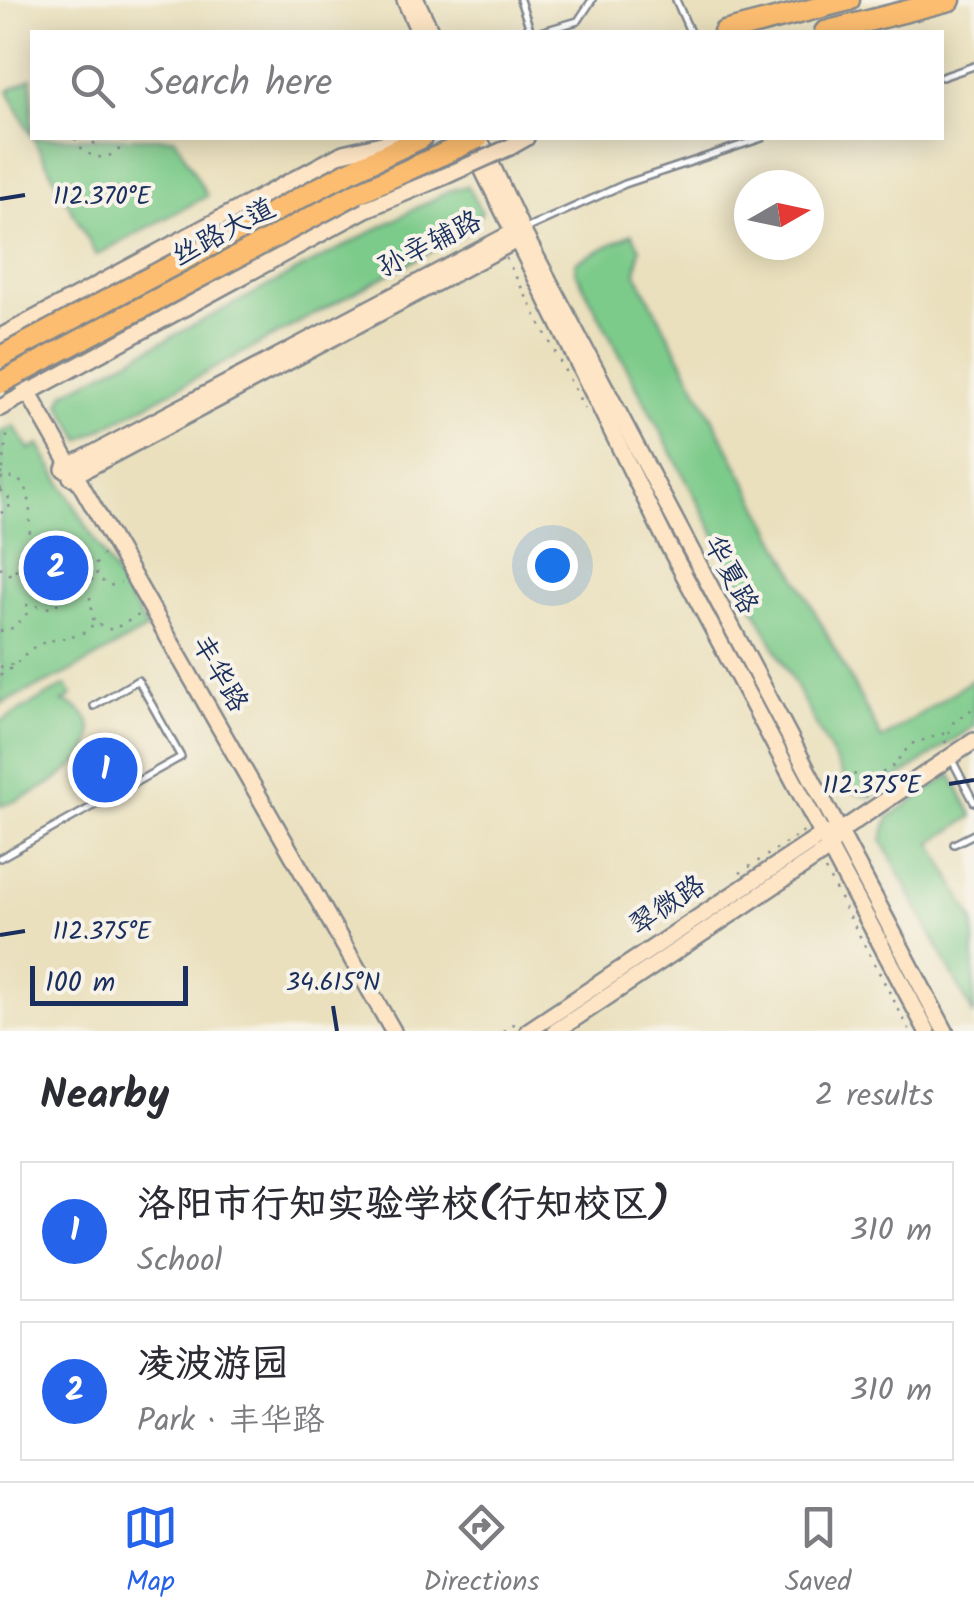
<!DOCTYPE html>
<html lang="en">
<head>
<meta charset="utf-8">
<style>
	:root { --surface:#fff; --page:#f7f7f7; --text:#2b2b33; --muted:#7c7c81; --line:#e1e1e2; --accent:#2563eb }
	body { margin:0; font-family:Kalam,"LXGW WenKai TC",sans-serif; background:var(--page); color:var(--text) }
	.compass { position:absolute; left:734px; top:170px; width:90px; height:90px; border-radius:50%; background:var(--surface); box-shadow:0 5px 25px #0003; rotate:81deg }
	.scale { position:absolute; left:30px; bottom:25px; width:158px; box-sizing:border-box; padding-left:10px; border:5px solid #1b2f5e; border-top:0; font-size:28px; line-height:35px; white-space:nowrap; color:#1b2f5e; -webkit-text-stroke:8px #f7f3e8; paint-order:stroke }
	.you { position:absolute; left:552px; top:565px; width:35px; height:35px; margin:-25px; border:8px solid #fff; border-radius:50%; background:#1a73e8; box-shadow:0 0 0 15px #1a73e833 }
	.badge { display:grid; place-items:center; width:65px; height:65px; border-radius:50%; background:var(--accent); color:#fff; font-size:32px; font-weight:700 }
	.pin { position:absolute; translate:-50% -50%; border:5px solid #fff; box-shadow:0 2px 10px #0006 }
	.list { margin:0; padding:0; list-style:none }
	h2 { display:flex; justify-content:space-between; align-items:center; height:130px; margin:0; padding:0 40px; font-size:42px }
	h2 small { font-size:32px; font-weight:400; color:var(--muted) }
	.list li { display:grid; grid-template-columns:65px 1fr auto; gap:30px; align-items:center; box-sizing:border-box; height:140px; margin:0 20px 20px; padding:0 20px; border:2px solid var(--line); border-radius:0px }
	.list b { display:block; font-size:38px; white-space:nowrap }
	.list p { margin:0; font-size:32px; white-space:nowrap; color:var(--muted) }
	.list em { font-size:32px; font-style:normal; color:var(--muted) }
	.icon { flex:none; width:55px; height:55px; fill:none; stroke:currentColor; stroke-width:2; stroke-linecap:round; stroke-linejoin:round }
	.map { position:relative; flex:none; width:974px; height:1031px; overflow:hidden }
	.search { position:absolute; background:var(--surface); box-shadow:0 5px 25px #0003; left:30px; right:30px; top:30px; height:110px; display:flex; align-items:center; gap:25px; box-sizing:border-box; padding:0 35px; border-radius:0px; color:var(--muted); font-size:38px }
	.sheet { height:450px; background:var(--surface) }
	nav { display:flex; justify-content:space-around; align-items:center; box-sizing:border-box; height:140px; border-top:2px solid var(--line); background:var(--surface); font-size:28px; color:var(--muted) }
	nav a { display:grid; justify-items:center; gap:5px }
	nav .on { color:var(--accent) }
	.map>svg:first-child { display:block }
	.green { fill:#7dcb8a; stroke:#4c7d74; stroke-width:2.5 }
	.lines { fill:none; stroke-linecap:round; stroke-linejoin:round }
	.lane-casing { stroke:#82888e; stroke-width:10 }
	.secondary-casing { stroke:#82888e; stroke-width:20 }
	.highway-casing { stroke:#82888e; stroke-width:25 }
	.path { stroke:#82888e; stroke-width:2.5; stroke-dasharray:2.5 8; stroke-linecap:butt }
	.lane { stroke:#fff; stroke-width:5 }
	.secondary { stroke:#fee5c5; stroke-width:15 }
	.highway { stroke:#fcbd6f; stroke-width:20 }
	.secondary-bridge-casing { stroke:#82888e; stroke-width:20; stroke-linecap:butt }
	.highway-bridge-casing { stroke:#82888e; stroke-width:25; stroke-linecap:butt }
	.secondary-bridge { stroke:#fee5c5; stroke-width:15 }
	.highway-bridge { stroke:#fcbd6f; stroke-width:20 }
	.ticks { fill:none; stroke:#1b2f5e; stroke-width:4 }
	.labels { text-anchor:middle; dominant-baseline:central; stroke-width:8; stroke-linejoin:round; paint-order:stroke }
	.street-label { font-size:28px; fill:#1b2f5e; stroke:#f7f3e8 }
	.ticks-label { font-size:25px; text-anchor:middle; fill:#1b2f5e; stroke:#f7f3e8; stroke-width:8; stroke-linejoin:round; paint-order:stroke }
</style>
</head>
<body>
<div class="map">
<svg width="974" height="1031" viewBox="0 0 974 1031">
	<rect width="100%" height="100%" fill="#f7f3e8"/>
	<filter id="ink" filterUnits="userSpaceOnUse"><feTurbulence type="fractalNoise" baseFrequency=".01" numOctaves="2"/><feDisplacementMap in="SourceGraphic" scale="20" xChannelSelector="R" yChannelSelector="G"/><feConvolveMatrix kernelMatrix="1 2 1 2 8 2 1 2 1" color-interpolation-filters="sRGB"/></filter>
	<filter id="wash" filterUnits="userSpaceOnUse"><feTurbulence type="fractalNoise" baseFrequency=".0048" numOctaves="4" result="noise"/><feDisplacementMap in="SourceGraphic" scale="40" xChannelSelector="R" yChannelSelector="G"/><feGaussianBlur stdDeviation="2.25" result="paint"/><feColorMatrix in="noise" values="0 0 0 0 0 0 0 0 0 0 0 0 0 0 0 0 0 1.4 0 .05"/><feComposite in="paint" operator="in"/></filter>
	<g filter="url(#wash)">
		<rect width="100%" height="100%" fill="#eae0bd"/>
		<g class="green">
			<polygon points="32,78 32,137 8,91"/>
			<polygon points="33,138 175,138 207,196 96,255"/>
			<polygon points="467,186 482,212 463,234 81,440 60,404 65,393 449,191"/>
			<polygon points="632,234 640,248 636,273 882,739 972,680 974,684 974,726 870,797 852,791 841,772 575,270 576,262"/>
			<polygon points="14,426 30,450 39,445 147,629 72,671 0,704 0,433"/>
			<path d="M66,685l6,11 -9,6c11,3 19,8 25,18 21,39 -58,78 -88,86v-84z"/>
			<polygon points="951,775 973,816 932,843 974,922 974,1016 882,840 889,817"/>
		</g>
	</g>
	<g filter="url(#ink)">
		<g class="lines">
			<defs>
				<g id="lane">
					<polyline points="520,0 531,32"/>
					<polyline points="676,0 690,32"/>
					<polyline points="540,32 578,21 592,0"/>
					<polyline points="942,77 974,66"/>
					<polyline points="523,230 625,184 762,138"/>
					<polyline points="952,760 974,802"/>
					<polyline points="954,844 974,834"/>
					<polyline points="0,858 181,757 138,680 94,706"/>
				</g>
				<g id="secondary">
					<polyline points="405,0 419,32"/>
					<polyline points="416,0 431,32"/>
					<polyline points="467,138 668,545 927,1031"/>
					<polyline points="479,138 522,230 945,1031"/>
					<polyline points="510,147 526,138"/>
					<polyline points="0,337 343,153 407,138"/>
					<polyline points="0,343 393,1031"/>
					<polyline points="0,408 366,209 443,177"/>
					<polyline points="64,469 516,231"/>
					<polyline points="71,477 515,241 520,234"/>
					<polyline points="528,1031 825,833"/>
					<polyline points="556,1031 829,849 839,832 974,741"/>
				</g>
				<g id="highway">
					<polyline points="724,32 849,0"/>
					<polyline points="825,32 950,0"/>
					<polyline points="347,173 421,138"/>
					<polyline points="357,193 443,154"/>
				</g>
			</defs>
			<use href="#lane" class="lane-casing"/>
			<use href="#secondary" class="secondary-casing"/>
			<use href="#highway" class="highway-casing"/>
			<g class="path">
				<path d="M75,138c11,25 40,26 52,0"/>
				<polyline points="104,138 108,138"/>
				<polyline points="90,139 92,138"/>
				<polyline points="93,144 100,138"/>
				<polyline points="506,258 588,415"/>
				<path d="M0,473l23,10c14,22 0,47 12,70 12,24 39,26 55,45l4,25"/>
				<polyline points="0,490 8,429"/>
				<polyline points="0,490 12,501 7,511 0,513"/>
				<polyline points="103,554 95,565 97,576 108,586 121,583"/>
				<polyline points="0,567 12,576 18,566 36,558"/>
				<polyline points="26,605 51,608 97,576"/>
				<polyline points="0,631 13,628 32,608"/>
				<polyline points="0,667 18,663"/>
				<path d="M0,675c17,-7 23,-24 40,-31 19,-8 41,-3 54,-21l18,7 27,-15"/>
				<polyline points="945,743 954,721 974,708"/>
				<polyline points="843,776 858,774 871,779 892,767 911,744 946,733"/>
				<polyline points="865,797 873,787 872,780"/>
				<polyline points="825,870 910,1031"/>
				<polyline points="740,873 804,831"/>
				<polyline points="504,1031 521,1019"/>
			</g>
			<use href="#lane" class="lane"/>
			<use href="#secondary" class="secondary"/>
			<use href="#highway" class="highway"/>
			<defs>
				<polyline id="secondary-bridge" points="443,177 510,147"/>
				<g id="highway-bridge">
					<polyline points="443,154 478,138"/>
					<polyline points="0,357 347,173"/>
					<polyline points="0,383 357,193"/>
				</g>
			</defs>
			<use href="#secondary-bridge" class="secondary-bridge-casing"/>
			<use href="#highway-bridge" class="highway-bridge-casing"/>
			<use href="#secondary-bridge" class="secondary-bridge"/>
			<use href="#highway-bridge" class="highway-bridge"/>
		</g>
	</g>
	<path class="ticks" d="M0,199l25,-4M949,784l25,-4M0,935l25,-4M333,1006l4,25"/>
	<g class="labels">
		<g class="street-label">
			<text transform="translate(224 233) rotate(-28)">丝路大道</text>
			<text transform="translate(430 245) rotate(-27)">孙辛辅路</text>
			<text transform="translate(730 575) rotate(62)">华夏路</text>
			<text transform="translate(219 674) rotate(60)">丰华路</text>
			<text transform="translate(668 906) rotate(-34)">翠微路</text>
		</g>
	</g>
	<g class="ticks-label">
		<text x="102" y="204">112.370°E</text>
		<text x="872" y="793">112.375°E</text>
		<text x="102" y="939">112.375°E</text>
		<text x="333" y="990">34.615°N</text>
	</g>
</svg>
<svg class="compass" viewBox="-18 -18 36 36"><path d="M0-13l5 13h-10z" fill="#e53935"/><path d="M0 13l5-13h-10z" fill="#7c7c81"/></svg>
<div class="scale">100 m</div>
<div class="you"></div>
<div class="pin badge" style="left:105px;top:770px">1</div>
<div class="pin badge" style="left:56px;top:568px">2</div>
<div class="search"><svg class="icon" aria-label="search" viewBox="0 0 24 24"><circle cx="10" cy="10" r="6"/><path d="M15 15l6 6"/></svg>Search here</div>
</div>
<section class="sheet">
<h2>Nearby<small>2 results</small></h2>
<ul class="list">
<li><span class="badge">1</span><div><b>洛阳市行知实验学校(行知校区)</b><p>School</p></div><em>310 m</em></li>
<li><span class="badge">2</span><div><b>凌波游园</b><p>Park · 丰华路</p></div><em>310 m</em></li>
</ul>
</section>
<nav>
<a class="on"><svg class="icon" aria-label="map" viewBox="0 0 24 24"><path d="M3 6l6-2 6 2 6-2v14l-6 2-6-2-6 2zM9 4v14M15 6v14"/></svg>Map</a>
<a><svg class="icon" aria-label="directions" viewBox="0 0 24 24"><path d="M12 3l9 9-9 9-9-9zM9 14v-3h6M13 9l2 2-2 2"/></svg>Directions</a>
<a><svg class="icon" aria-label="saved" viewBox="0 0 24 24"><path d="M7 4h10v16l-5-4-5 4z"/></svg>Saved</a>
</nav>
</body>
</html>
